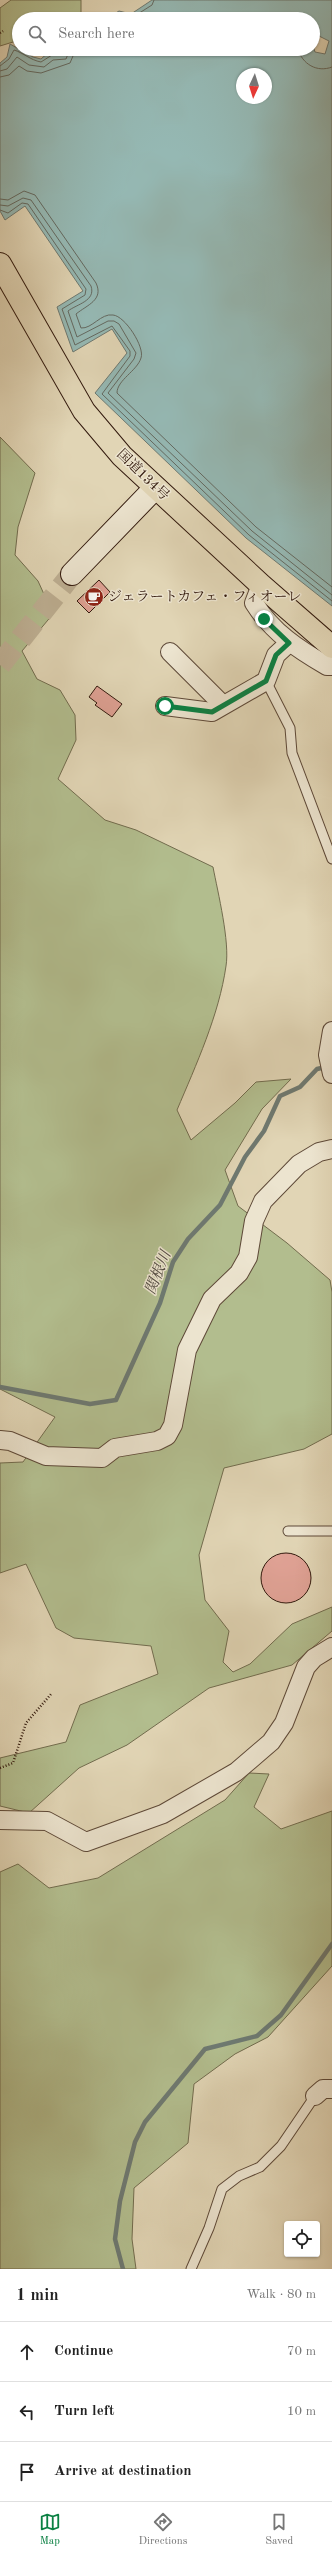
<!DOCTYPE html>
<html lang="en">
<head>
<meta charset="utf-8">
<style>
	:root { --surface:#fff; --page:#f6f6f6; --text:#222; --muted:#767676; --line:#e0e0e0; --accent:#0b8043 }
	body { margin:0; font-family:"Old Standard TT","Noto Serif JP",serif; background:var(--page); color:var(--text) }
	.controls { position:absolute; right:12px; bottom:12px; display:grid; overflow:hidden; border-radius:4px; box-shadow:0 1px 3px #0004 }
	.controls button { width:36px; height:36px; display:grid; place-items:center; padding:0; border:0; border-bottom:1px solid var(--line); background:var(--surface); color:var(--text); font:20px sans-serif }
	.compass { position:absolute; left:236px; top:68px; width:36px; height:36px; border-radius:50%; background:var(--surface); box-shadow:0 1px 3px #0004; rotate:184deg }
	.stop { position:absolute; width:12px; height:12px; margin:-9px; border:3px solid #0b8043; border-radius:50%; background:#fff }
	.stop.end { background:#0b8043; border-color:#fff; box-shadow:0 1px 4px #0008 }
	.list { margin:0; padding:0; list-style:none }
	h2 { display:flex; justify-content:space-between; align-items:center; height:52px; margin:0; padding:0 16px; font-size:17px }
	h2 small { font-size:13px; font-weight:400; color:var(--muted) }
	.list li { display:grid; grid-template-columns:26px 1fr auto; gap:12px; align-items:center; box-sizing:border-box; height:60px; padding:0 16px; border-top:1px solid var(--line) }
	.list b { display:block; font-size:15px; white-space:nowrap }
	.list em { font-size:13px; font-style:normal; color:var(--muted) }
	.icon { flex:none; width:22px; height:22px; fill:none; stroke:currentColor; stroke-width:2; stroke-linecap:round; stroke-linejoin:round }
	.map { position:relative; flex:none; width:332px; height:2269px; overflow:hidden }
	.search { position:absolute; background:var(--surface); box-shadow:0 1px 3px #0004; left:12px; right:12px; top:12px; height:44px; display:flex; align-items:center; gap:10px; box-sizing:border-box; padding:0 14px; border-radius:22px; color:var(--muted); font-size:15px }
	.sheet { height:232px; background:var(--surface) }
	nav { display:flex; justify-content:space-around; align-items:center; box-sizing:border-box; height:56px; border-top:1px solid var(--line); background:var(--surface); font-size:11px; color:var(--muted) }
	nav a { display:grid; justify-items:center; gap:2px }
	nav .on { color:var(--accent) }
	.map>svg:first-child { display:block }
	.green { fill:#b2bd8e; stroke:#726c4e }
	.water { fill:#95b8b3; stroke:#6e7971; fill-rule:evenodd }
	.lines { fill:none; stroke-linecap:round; stroke-linejoin:round }
	.shore { stroke:#646960; stroke-width:1 }
	.stream { stroke:#6e7971; stroke-width:4.5 }
	.building { fill:#dfa194; stroke:#331a0e }
	.secondary-tunnel { stroke:#beb094; stroke-width:22; stroke-dasharray:22 11; stroke-linecap:butt }
	.service-casing { stroke:#5e4938; stroke-width:11 }
	.minor-casing { stroke:#5e4938; stroke-width:20 }
	.secondary-casing { stroke:#331a0e; stroke-width:24 }
	.trunk-casing { stroke:#331a0e; stroke-width:24 }
	.path { stroke:#331a0e; stroke-width:2.5; stroke-dasharray:1 2; stroke-linecap:butt }
	.service { stroke:#ece4cf; stroke-width:9 }
	.minor { stroke:#ece4cf; stroke-width:18 }
	.secondary { stroke:#ece4cf; stroke-width:22 }
	.trunk { stroke:#e1d5b5; stroke-width:22 }
	.route { stroke:#0b8043; stroke-width:5 }
	.labels { text-anchor:middle; dominant-baseline:central; stroke-width:3; stroke-linejoin:round; paint-order:stroke }
	.street-label { font-size:14px; fill:#331a0e; stroke:#ece4cf }
	.poi-label { font-size:14px; fill:#331a0e; stroke:#ece4cf; text-anchor:start }
	.water-label { font-size:15px; font-style:italic; fill:#504940; stroke:#ece4cf }
</style>
</head>
<body>
<div class="map">
<svg width="332" height="2269" viewBox="0 0 332 2269">
	<rect width="100%" height="100%" fill="#e1d5b5"/>
	<filter id="stains"><feTurbulence type="fractalNoise" baseFrequency=".005" numOctaves="4"/><feColorMatrix values="0 0 0 0 .2 0 0 0 0 .09 0 0 0 0 .02 0 0 0 .5 -.17"/></filter>
	<radialGradient id="worn" r=".72"><stop offset=".6" stop-color="#630" stop-opacity="0"/><stop offset="1" stop-color="#630" stop-opacity=".3"/></radialGradient>
	<g class="green">
		<polygon points="11,0 81,0 81,19 19,19 19,44 13,42 0,46 0,8"/>
		<path d="M0,437l35,36 -17,54 -3,28 23,26 15,33 -31,37 15,28 23,11 15,25 1,25 -18,39 47,41 31,10 77,37c5,26 17,75 13,99 -7,49 -30,99 -49,144l14,30 44,-37 21,-21 35,-3 -29,30 -37,61 13,36 49,37 43,37 2,12v142l-28,15 -80,19 -25,87 6,45 24,31 -6,31 10,10 17,-8 42,-40 40,-17v24l-40,34 -83,23 -82,57 -48,23 -50,45 -29,-7v-48l66,-16 14,-37 78,-31 -7,-28 -77,-8 -18,-10 -30,-64 -26,9v-110l23,-1 32,-45 -55,-28z"/>
		<polygon points="249,1773 269,1774 254,1807 281,1829 332,1811 332,1966 268,2037 235,2054 194,2084 188,2143 134,2188 132,2239 136,2269 0,2269 0,1872 18,1864 49,1888 98,1878 225,1800"/>
	</g>
	<path class="water" d="M152,0h180v606l-86,-68 -151,-145 32,-40 -15,-24 -39,23 -16,-45 26,-16 -58,-85 -20,14 -5,-9v-148l7,-6 3,-13 23,13 8,2 9,-8 10,1 3,-3h250v-3l2,6 10,2 4,-13 -10,-5 -6,4v-21h-207l13,-8 12,3zM242,74h24v24h-24z"/>
	<g class="lines">
		<g class="shore">
			<polyline points="114,19 120,15 133,17 152,5 154,0"/>
			<path d="M298,49c4,15 19,24 34,18"/>
			<path d="M0,66l9,-7 5,-9c10,3 16,10 27,12l11,-7h10l3,-6"/>
			<polyline points="0,71 7,69 17,57 29,65 44,67 53,60 66,59 70,49"/>
			<polyline points="0,77 9,75 19,66 27,71 41,73 70,63 76,49"/>
			<path d="M0,199l8,1 16,-9 11,4 61,88c8,17 -9,22 -20,31l5,14c11,1 20,-15 32,-13 12,1 32,32 28,43 -4,13 -24,22 -24,35l139,134 76,60"/>
			<path d="M0,205l8,1 15,-8 8,2 60,86c5,15 -14,18 -23,25l9,26 31,-16h6l5,3 17,29 -2,6 -26,34 144,138 80,64"/>
			<polyline points="0,210 8,213 22,203 28,204 86,289 85,295 62,309 75,345 112,326 130,351 130,356 102,394 249,535 332,601"/>
		</g>
		<g class="stream">
			<polyline points="0,1387 90,1404 116,1400 160,1303 173,1262 188,1239 220,1205 245,1157 264,1131 280,1096 300,1087 317,1069 326,1067"/>
			<polyline points="123,2269 115,2239 120,2201 135,2142 145,2122 205,2049 257,2036 281,2015 332,1944"/>
		</g>
	</g>
	<g class="building">
		<polygon points="99,580 110,592 89,613 77,601"/>
		<polygon points="97,686 122,704 112,717 95,705 97,703 89,697"/>
		<circle cx="286" cy="1578" r="25"/>
	</g>
	<g class="lines">
		<polyline class="secondary-tunnel" points="0,665 72,574"/>
		<defs>
			<g id="service">
				<polyline points="266,681 290,728 292,753 332,859"/>
				<polyline points="288,1531 332,1531"/>
				<polyline points="191,2269 209,2228 222,2189 239,2176 260,2167 281,2146 315,2096"/>
			</g>
			<g id="minor">
				<path d="M261,585l-7,18c19,30 44,46 73,63h5"/>
				<polyline points="170,652 223,705"/>
				<polyline points="165,706 212,712 266,681 276,655 289,643"/>
				<polyline points="332,1031 328,1055 332,1074"/>
				<polyline points="0,1440 10,1441 46,1456 102,1458 115,1448 157,1441 167,1436 173,1425 187,1350 212,1299 239,1273 248,1257 254,1221 263,1201 299,1164 319,1152 332,1149"/>
				<polyline points="0,1820 47,1821 86,1842 163,1814 236,1772 271,1742 284,1723 306,1667 314,1658 332,1647"/>
				<polyline points="315,2096 323,2089 332,2089"/>
			</g>
			<polyline id="secondary" points="72,574 155,488"/>
			<polyline id="trunk" points="0,264 84,411 122,456 261,585 332,647"/>
		</defs>
		<use href="#service" class="service-casing"/>
		<use href="#minor" class="minor-casing"/>
		<use href="#secondary" class="secondary-casing"/>
		<use href="#trunk" class="trunk-casing"/>
		<g class="path">
			<polyline points="0,33 3,31"/>
			<polyline points="0,1768 13,1763 26,1723 52,1693"/>
		</g>
		<use href="#service" class="service"/>
		<use href="#minor" class="minor"/>
		<use href="#secondary" class="secondary"/>
		<use href="#trunk" class="trunk"/>
	</g>
	<g class="lines">
		<polyline class="route" points="165,706 212,712 266,681 276,655 289,643 264,619"/>
	</g>
	<defs>
		<symbol id="cafe-disc" viewBox="-11 -11 22 22"><circle r="9.5" fill="#8f2418" stroke="#ece4cf"/><path d="M-5.5-4.5H6V0H3Q3 3.5 0 3.5H-2.5Q-5.5 3.5-5.5 0ZM3-3.2v2h1.7v-2ZM-6 4.5H4V6H-6Z" fill="#fff"/></symbol>
	</defs>
	<g fill-rule="evenodd">
		<use href="#cafe-disc" x="83" y="586" width="22" height="22"/>
	</g>
	<g class="labels">
		<g class="street-label">
			<text transform="translate(143 475) rotate(44)">国道134号</text>
		</g>
		<g class="poi-label">
			<text x="108" y="597">ジェラートカフェ・フィオーレ</text>
		</g>
		<g class="water-label">
			<text transform="translate(159 1273) rotate(-68)">関根川</text>
		</g>
	</g>
	<rect width="100%" height="100%" filter="url(#stains)"/>
	<rect width="100%" height="100%" fill="url(#worn)"/>
</svg>
<div class="controls">
<button><svg class="icon" aria-label="locate" viewBox="0 0 24 24"><circle cx="12" cy="12" r="6"/><path d="M12 2v4M12 18v4M2 12h4M18 12h4"/></svg></button>
</div>
<svg class="compass" viewBox="-18 -18 36 36"><path d="M0-13l5 13h-10z" fill="#e53935"/><path d="M0 13l5-13h-10z" fill="#767676"/></svg>
<div class="stop" style="left:165px;top:706px"></div>
<div class="stop end" style="left:264px;top:619px"></div>
<div class="search"><svg class="icon" aria-label="search" viewBox="0 0 24 24"><circle cx="10" cy="10" r="6"/><path d="M15 15l6 6"/></svg>Search here</div>
</div>
<section class="sheet">
<h2>1 min<small>Walk · 80 m</small></h2>
<ul class="list">
<li><svg class="icon" aria-label="ahead" viewBox="0 0 24 24"><path d="M12 20V5M6 11l6-6 6 6"/></svg><div><b>Continue</b></div><em>70 m</em></li>
<li><svg class="icon" aria-label="left" viewBox="0 0 24 24"><path d="M17 20v-9H6M10 6l-5 5 5 5"/></svg><div><b>Turn left</b></div><em>10 m</em></li>
<li><svg class="icon" aria-label="arrive" viewBox="0 0 24 24"><path d="M6 21V4h12l-3 4 3 4H6"/></svg><div><b>Arrive at destination</b></div></li>
</ul>
</section>
<nav>
<a class="on"><svg class="icon" aria-label="map" viewBox="0 0 24 24"><path d="M3 6l6-2 6 2 6-2v14l-6 2-6-2-6 2zM9 4v14M15 6v14"/></svg>Map</a>
<a><svg class="icon" aria-label="directions" viewBox="0 0 24 24"><path d="M12 3l9 9-9 9-9-9zM9 14v-3h6M13 9l2 2-2 2"/></svg>Directions</a>
<a><svg class="icon" aria-label="saved" viewBox="0 0 24 24"><path d="M7 4h10v16l-5-4-5 4z"/></svg>Saved</a>
</nav>
</body>
</html>
